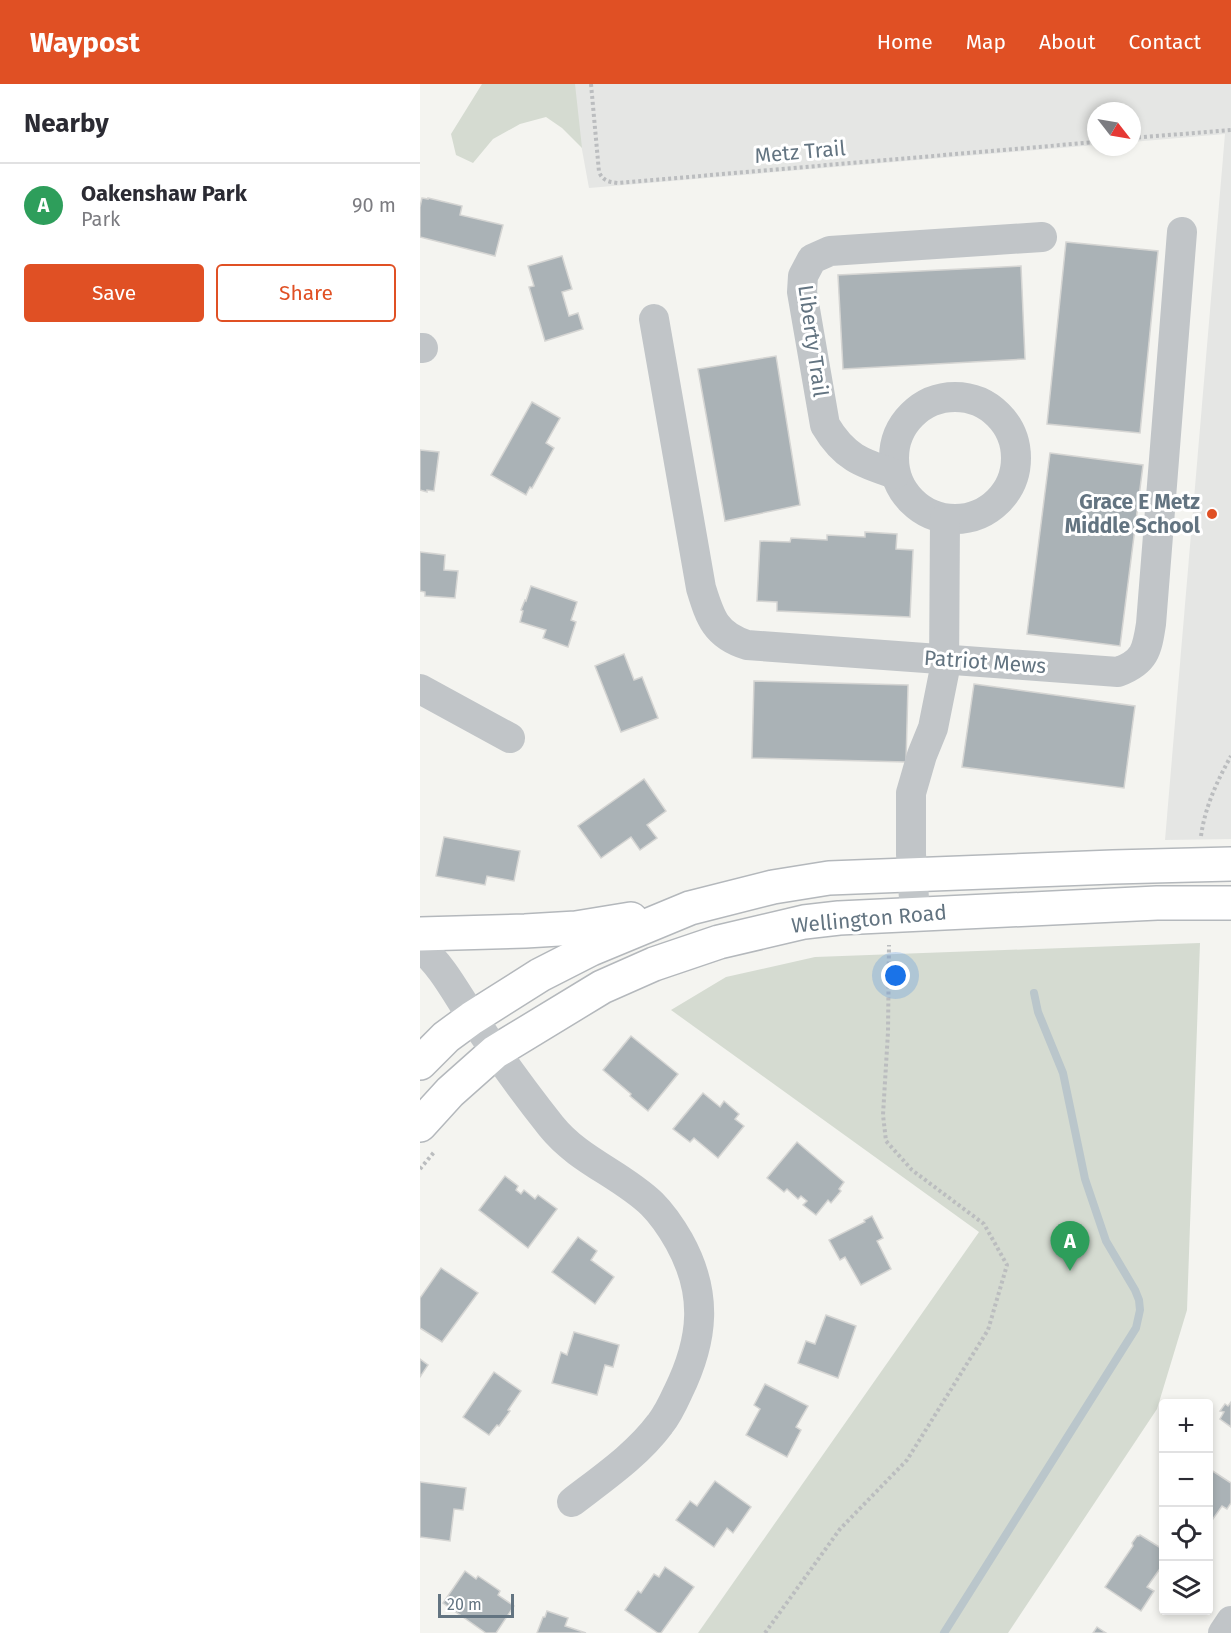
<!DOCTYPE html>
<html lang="en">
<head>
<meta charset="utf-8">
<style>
	:root { --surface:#fff; --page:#f2f2f3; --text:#2b2b33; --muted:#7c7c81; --line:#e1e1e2; --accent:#e05024 }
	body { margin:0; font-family:"Fira Sans",sans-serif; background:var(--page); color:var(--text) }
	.controls { position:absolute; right:18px; bottom:18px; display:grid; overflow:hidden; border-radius:6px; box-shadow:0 3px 9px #0003 }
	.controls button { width:54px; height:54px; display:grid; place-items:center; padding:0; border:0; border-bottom:2px solid var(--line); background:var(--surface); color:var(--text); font:30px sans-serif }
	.compass { position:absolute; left:667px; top:18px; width:54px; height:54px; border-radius:50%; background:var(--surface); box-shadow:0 3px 9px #0003; rotate:121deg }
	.scale { position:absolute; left:18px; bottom:15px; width:76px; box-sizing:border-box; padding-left:6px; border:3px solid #637481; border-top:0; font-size:16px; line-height:21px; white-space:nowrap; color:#637481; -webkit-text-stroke:4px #fff; paint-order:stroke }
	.you { position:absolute; left:476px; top:892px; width:21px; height:21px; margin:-15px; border:4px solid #fff; border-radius:50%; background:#1a73e8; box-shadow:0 0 0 9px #1a73e833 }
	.badge { display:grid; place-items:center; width:39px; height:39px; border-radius:50%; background:var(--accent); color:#fff; font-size:20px; font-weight:700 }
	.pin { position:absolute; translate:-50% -50px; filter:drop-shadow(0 2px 3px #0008) }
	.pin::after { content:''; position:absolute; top:32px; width:21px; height:18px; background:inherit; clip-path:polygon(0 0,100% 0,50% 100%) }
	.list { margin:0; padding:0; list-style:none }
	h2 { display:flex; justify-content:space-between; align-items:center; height:78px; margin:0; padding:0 24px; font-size:26px }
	h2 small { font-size:20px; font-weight:400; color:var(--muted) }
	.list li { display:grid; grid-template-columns:39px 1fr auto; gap:18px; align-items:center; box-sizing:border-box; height:84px; padding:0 24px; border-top:2px solid var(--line) }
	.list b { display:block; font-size:22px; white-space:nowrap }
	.list p { margin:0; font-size:20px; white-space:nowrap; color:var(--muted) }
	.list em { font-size:20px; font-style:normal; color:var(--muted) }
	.actions { display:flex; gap:12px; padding:18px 24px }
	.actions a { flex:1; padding:14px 0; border:2px solid var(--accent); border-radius:6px; text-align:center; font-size:21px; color:var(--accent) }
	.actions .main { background:var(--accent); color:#fff }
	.icon { flex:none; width:33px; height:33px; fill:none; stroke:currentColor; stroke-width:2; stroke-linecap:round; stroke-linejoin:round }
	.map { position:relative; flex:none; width:811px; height:1549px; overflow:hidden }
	header { display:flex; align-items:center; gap:36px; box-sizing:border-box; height:84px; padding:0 30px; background:var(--accent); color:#fff }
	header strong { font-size:28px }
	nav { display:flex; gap:33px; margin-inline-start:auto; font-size:21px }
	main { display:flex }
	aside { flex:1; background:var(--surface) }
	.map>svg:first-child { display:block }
	.built { fill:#e5e6e4 }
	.green { fill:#d5dbd1 }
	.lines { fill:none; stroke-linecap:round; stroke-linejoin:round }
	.stream { stroke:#bac6cb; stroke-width:8 }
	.building { fill:#aab2b6; stroke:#d5d5d3; stroke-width:1.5 }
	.major-casing { stroke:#b4b8bc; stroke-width:36 }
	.path { stroke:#bbbdbf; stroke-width:4; stroke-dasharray:3 3; stroke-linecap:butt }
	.minor { stroke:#c1c5c8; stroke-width:30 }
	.major { stroke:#fff; stroke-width:33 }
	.poi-dot { fill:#e05024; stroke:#fff; stroke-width:2 }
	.labels { text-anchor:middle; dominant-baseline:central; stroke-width:6; stroke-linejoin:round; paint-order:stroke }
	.street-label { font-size:21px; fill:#637481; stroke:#fff }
	.poi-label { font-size:21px; font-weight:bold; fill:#637481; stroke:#fff; text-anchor:end }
</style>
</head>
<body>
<header>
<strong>Waypost</strong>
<nav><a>Home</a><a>Map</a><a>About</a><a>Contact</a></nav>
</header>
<main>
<aside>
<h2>Nearby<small></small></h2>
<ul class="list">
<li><span class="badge" style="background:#2e9e5b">A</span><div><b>Oakenshaw Park</b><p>Park</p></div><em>90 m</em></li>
</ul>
<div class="actions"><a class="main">Save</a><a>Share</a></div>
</aside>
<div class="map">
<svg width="811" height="1549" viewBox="0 0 811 1549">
	<rect width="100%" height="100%" fill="#f4f4f0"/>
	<polygon class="built" points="150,0 811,0 811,755 745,756 805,50 712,58 712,27 676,27 676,61 169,104"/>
	<g class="green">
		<polygon points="62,0 155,0 162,64 142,44 126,33 100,40 73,55 53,79 36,71 31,50"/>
		<polygon points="780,859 767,1226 737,1325 588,1549 278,1549 559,1148 251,926 306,893 395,873"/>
	</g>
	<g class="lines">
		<polyline class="stream" points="524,1549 716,1244 720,1226 719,1216 715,1206 686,1157 665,1095 643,989 618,928 614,909"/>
	</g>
	<g class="building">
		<polygon points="2,114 8,115 8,114 42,122 40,131 83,141 75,172 0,153 0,123"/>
		<polygon points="646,158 738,167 720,349 627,340"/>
		<polygon points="142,172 152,205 142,208 149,232 158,229 163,245 125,257 109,203 114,202 108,182"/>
		<polygon points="601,182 605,275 423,285 418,191"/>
		<polygon points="356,272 380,421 305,437 278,285"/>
		<polygon points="112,318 140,334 126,359 134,364 112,404 110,403 106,411 71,391"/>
		<polygon points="0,366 19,368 14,407 7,406 7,408 0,406"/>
		<polygon points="630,369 723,381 700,562 607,550"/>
		<polygon points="445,448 477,450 476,465 493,466 490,533 357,527 357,518 337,517 340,457 370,458 371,454 407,456 407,451 445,453"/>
		<polygon points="0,468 25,471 24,486 38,487 35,514 5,512 5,508 0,507"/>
		<polygon points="111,502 157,518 151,536 156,538 148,563 123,554 126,546 100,538 103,527 101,526 105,516 106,517"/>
		<polygon points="204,570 214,596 222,593 238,634 201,648 175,582"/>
		<polygon points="334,597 488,601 486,678 332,674"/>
		<polygon points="554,600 715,622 704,704 542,683"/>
		<polygon points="224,695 246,727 227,741 237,754 220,766 211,753 181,774 158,742"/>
		<polygon points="24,753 100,767 94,797 67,792 65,801 16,792"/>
		<polygon points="211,952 258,990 228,1027 210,1012 211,1010 183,986"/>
		<polygon points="283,1009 300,1023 304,1017 319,1030 315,1035 324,1042 298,1074 274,1054 270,1058 253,1045"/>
		<polygon points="377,1058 424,1098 419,1105 421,1107 411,1119 408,1116 396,1131 383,1121 387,1117 381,1112 378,1115 367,1105 364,1108 347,1094"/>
		<polygon points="85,1092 98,1102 96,1106 101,1110 104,1106 115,1115 118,1111 137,1125 108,1164 59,1126"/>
		<polygon points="452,1132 463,1154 457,1157 471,1185 441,1201 425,1173 420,1176 409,1156 445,1138 444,1136"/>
		<polygon points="158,1153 177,1167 171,1176 194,1193 175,1220 132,1188"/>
		<polygon points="21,1184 58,1209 22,1258 0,1244 0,1214"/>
		<polygon points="406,1231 436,1242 418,1294 378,1279 386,1257 395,1260"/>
		<polygon points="154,1248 199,1261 193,1283 185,1281 177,1311 132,1299 141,1268 147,1271"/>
		<polygon points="0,1275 8,1281 0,1293"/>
		<polygon points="74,1288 101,1307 88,1326 90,1327 79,1342 77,1341 69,1351 43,1333"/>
		<polygon points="345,1300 388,1322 376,1343 381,1346 367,1373 326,1351 340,1325 334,1321"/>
		<polygon points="811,1318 811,1343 800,1335 804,1328 800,1327 805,1320 808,1322"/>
		<polygon points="788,1384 811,1399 811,1419 807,1425 802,1422 788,1442"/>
		<polygon points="295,1397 331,1423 313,1449 307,1444 294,1463 256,1436 270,1417 277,1422"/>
		<polygon points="0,1398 46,1404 43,1426 34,1425 30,1457 0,1453"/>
		<polygon points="720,1451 744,1466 744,1479 727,1503 734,1507 721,1527 685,1503 713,1462 712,1459 717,1452 719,1452"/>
		<polygon points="245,1483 274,1503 241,1549 238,1549 205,1526 218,1507 221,1509 234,1490 239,1493"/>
		<polygon points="45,1487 56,1495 58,1492 80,1507 78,1511 94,1522 76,1549 66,1549 23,1519"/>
		<polygon points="127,1527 148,1534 145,1542 166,1549 117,1549 123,1533 125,1533"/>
		<polygon points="677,1543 686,1549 673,1549"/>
	</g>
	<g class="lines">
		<defs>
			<g id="major">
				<polyline points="0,850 105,847 156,844 211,835"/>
				<polyline points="0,979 26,953 52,934 120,891 171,865 270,824 353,803 409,794 693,783 811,780"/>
				<polyline points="0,1041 30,1008 75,968 182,903 234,880 299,858 384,838 419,834 737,819 811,819"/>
			</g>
		</defs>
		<use href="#major" class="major-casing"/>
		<g class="path">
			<path d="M171,0l8,88c4,9 10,10 19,11l478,-41"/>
			<polyline points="712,54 811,46"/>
			<path d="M781,752c4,-29 16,-55 30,-80"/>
			<polyline points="0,1085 15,1067"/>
			<polyline points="345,1549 420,1445 487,1376 568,1246 587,1181 564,1140 492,1086 466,1057 463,1031 468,948 469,861"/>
		</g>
		<g class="minor">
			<path d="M234,235l47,269c9,29 14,47 46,57l371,27c27,-10 29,-22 33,-48l31,-392"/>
			<polyline points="0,264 3,264"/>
			<circle cx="535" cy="374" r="61"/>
			<path d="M475,390c-34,-11 -51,-17 -70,-49l-23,-133 1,-16 9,-17 18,-8 212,-14"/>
			<polyline points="0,605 90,654"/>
			<polyline points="495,830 491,770 491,709 502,671 513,644 524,589 525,435"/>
			<path d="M0,863c23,19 37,48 54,73 24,36 50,72 77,106 28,35 70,48 101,78 10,10 19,23 27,37 29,52 25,98 -1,151 -5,11 -10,22 -18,32 -23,31 -57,54 -88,78"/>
			<polyline points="803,1549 811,1537"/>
		</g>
		<use href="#major" class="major"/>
	</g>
	<circle class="poi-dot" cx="792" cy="430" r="6"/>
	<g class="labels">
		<g class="street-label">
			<text transform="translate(380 68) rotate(-5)">Metz Trail</text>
			<text transform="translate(393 257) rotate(82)">Liberty Trail</text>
			<text transform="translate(565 578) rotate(4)">Patriot Mews</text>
			<text transform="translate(449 835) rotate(-5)">Wellington Road</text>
		</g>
		<g class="poi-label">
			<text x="780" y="418">Grace E Metz<tspan x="780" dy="24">Middle School</tspan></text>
		</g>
	</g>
</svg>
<div class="controls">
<button>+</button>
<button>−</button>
<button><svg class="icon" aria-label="locate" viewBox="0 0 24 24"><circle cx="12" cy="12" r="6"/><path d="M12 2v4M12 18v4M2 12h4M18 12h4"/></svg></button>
<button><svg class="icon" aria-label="layers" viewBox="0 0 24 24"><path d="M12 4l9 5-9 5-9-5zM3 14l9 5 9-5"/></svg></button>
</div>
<svg class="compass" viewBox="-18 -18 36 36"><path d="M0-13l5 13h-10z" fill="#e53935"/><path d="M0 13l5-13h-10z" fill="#7c7c81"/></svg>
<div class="scale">20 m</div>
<div class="you"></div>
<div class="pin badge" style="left:650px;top:1187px;background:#2e9e5b">A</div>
</div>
</main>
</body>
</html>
